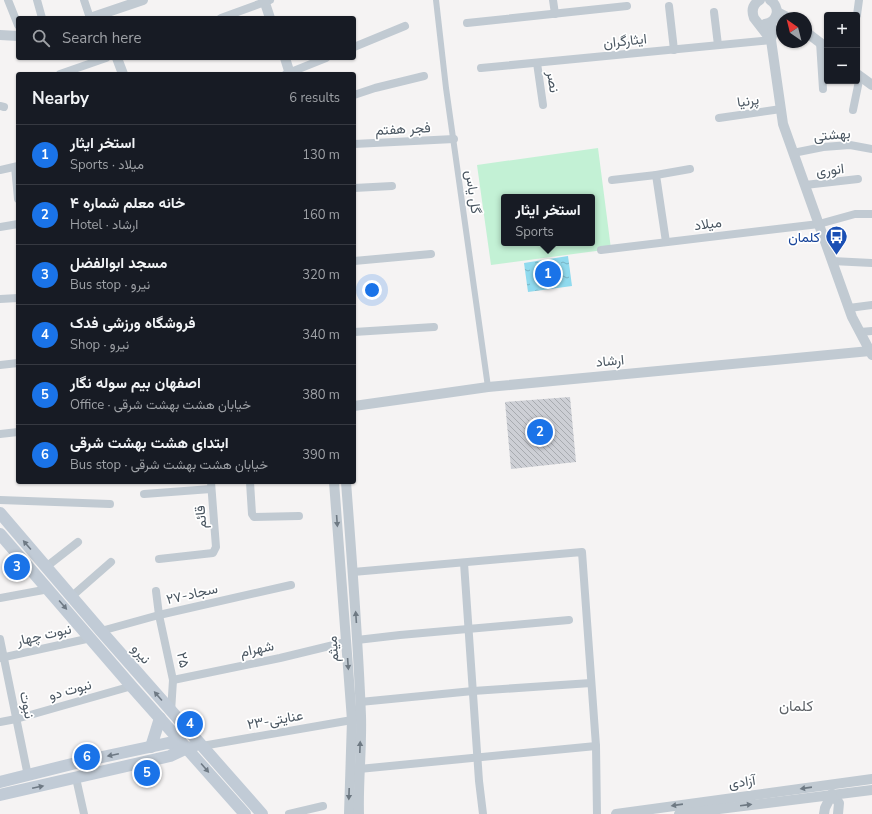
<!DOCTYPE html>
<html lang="en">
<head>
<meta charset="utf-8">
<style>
	:root { --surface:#171b24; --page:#242831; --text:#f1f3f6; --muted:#9ea1a6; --line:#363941; --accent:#1a73e8 }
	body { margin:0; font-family:"Nunito Sans",Vazirmatn,sans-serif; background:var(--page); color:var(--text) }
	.controls { position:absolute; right:12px; top:12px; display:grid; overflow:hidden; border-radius:4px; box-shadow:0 1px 3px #0004 }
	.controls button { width:36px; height:36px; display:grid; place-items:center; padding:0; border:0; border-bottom:1px solid var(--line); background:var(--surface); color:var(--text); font:20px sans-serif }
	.compass { position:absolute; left:776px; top:12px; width:36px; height:36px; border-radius:50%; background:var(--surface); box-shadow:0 1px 3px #0004; rotate:325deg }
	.you { position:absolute; left:372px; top:290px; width:14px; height:14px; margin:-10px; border:3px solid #fff; border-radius:50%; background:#1a73e8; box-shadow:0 0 0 6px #1a73e833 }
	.badge { display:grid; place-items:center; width:26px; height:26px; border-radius:50%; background:var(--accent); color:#fff; font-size:13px; font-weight:700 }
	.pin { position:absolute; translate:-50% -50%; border:2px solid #fff; box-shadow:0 1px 4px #0006 }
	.popup { position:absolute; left:501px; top:194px; width:94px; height:52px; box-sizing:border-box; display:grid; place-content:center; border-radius:4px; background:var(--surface); filter:drop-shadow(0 1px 3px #0005); font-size:13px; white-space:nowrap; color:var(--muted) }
	.popup b { font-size:15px; color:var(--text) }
	.popup::after { content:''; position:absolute; left:50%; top:100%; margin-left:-8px; border:8px solid transparent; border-top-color:var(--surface) }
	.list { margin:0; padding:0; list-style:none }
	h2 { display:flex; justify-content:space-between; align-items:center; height:52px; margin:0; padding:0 16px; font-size:17px }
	h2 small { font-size:13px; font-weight:400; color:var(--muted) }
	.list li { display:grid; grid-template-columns:26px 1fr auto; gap:12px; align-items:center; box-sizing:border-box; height:60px; padding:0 16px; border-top:1px solid var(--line) }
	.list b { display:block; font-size:15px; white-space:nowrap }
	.list p { margin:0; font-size:13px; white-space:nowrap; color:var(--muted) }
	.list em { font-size:13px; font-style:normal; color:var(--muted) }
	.icon { flex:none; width:22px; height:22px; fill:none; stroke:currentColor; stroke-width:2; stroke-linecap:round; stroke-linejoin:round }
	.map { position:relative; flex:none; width:872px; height:814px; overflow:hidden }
	.search { position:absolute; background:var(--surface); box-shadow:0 1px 3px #0004; left:16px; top:16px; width:340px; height:44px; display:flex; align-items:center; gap:10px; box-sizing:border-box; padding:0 14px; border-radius:4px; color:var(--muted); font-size:15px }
	.panel { position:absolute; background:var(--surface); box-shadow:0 1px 3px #0004; left:16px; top:72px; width:340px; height:412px; border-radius:4px }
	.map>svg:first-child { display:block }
	.pitch { fill:#c3f1d5; fill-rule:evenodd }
	.water { fill:url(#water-ripples) }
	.building { fill:url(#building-back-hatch) }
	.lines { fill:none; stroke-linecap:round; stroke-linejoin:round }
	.pedestrian { stroke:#c1cad2; stroke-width:6 }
	.minor { stroke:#c1cad2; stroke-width:8 }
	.tertiary { stroke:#c1cad2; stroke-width:10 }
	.secondary { stroke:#c1cbd6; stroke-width:12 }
	.oneway { fill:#6e7983 }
	.oneway2 { fill:#6e7984 }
	.labels { text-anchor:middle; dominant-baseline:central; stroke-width:3.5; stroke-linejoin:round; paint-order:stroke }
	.street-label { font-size:14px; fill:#4a5661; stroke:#fff }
	.transit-label { font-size:14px; fill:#164399; stroke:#fff; text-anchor:end }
	.neighbourhood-label { font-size:15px; fill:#5f6368; stroke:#fff }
</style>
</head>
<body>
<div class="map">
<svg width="872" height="814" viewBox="0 0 872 814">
	<defs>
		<pattern id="water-ripples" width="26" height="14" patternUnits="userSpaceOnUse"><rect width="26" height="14" fill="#90daee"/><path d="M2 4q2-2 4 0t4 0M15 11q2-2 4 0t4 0" fill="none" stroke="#78b4c4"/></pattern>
		<pattern id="building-back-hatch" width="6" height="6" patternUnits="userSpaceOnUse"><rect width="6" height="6" fill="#cdcfd5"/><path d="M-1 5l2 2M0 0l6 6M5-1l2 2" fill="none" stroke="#a8abb0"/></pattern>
	</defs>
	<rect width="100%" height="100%" fill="#f5f3f3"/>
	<path class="pitch" d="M598,148l13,101 -120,16 -14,-100zM504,197h88v46h-88z"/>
	<polygon class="water" points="568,256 572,286 528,292 524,263"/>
	<polygon class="building" points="570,397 576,462 511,469 505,402"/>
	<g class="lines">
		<polyline class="pedestrian" points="436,0 446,88 488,387"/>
		<g class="minor">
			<polyline points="8,0 18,25"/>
			<polyline points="37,0 42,18"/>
			<polyline points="84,0 90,18"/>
			<polyline points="553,0 555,14"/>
			<polyline points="669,6 674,50"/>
			<polyline points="714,12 718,45"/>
			<polyline points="857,15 859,0"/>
			<polyline points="221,18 270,0"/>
			<polyline points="467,23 627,6"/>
			<polyline points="820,42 823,89"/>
			<polyline points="354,47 405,26"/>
			<polyline points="537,63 543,105"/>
			<polyline points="481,68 771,40"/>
			<polyline points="60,74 106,58"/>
			<polyline points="286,74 326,58"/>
			<polyline points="354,95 375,88 424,76"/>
			<polyline points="0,106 4,107"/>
			<polyline points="853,110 860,76"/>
			<polyline points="719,118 781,109"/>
			<polyline points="354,144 454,139"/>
			<polyline points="793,153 823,147 850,145 872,149"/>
			<polyline points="15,167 18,199"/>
			<polyline points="0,170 18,166"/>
			<polyline points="656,175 666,242"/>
			<polyline points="612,180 656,175 690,169"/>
			<polyline points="805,185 858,179"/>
			<polyline points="354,188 392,186"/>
			<polyline points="0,227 18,224"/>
			<polyline points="601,250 819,224 855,214 872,214"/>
			<polyline points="354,261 431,254"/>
			<polyline points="832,261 872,263"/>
			<polyline points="0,299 18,298"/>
			<polyline points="849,308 872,305"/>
			<polyline points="354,332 434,327"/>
			<polyline points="860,332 872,331"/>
			<polyline points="0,365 18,363"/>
			<polyline points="0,434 18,432"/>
			<polyline points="250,482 252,514 254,517 299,516"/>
			<polyline points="144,494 211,489"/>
			<polyline points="0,500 110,504"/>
			<polyline points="159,559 213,553 216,547 211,482"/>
			<polyline points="464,563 479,781 483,814"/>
			<polyline points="46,567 78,542"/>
			<polyline points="353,572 582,552 596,746 597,814"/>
			<polyline points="156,591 159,615 173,680 171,712"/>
			<polyline points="71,597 111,562"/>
			<polyline points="0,598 49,589"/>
			<polyline points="101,631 159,615 291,585"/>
			<polyline points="0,639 28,776"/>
			<polyline points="357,640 400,635 569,620"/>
			<polyline points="0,658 91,638"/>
			<polyline points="173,680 280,658 346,642"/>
			<polyline points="360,702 473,691 591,683"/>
			<polyline points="0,722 16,719 132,686"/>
			<polyline points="202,746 352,720"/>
			<polyline points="359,769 596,746"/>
			<polyline points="76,778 84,814"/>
			<polyline points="289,814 323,806"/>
		</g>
		<g class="tertiary">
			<polyline points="264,0 270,18"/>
			<path d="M760,0c-7,4 -9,10 -6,18l17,22"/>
			<polyline points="777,12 789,18"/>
			<polyline points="90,18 143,0"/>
			<polyline points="771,23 773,31 771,40 783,124 852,317 872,355"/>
			<path d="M765,24c13,-2 16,-17 5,-24"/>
			<polyline points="806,32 827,48"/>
			<polyline points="0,35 18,36"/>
			<polyline points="117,58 123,74"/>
			<polyline points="285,58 290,74"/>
			<polyline points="857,74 872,85"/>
			<polyline points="354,406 488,387 870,351"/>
			<polyline points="334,482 352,720 349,814"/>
			<path d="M346,482c6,78 12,156 15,234 1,33 -3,65 -2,98"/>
			<polyline points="832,794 839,803 838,814"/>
			<polyline points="616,814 872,779"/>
			<polyline points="679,814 872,790"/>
			<polyline points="824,814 825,808 832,794"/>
		</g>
		<g class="secondary">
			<polyline points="0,513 101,631 262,814"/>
			<polyline points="0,534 133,688 245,814"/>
			<polyline points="151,747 160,718"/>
			<polyline points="0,782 88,760 168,743 187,748"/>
			<polyline points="0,795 170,756 187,748 193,747"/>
		</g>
	</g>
	<defs><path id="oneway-solid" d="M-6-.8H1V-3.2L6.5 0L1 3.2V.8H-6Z"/></defs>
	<g class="oneway">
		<use href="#oneway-solid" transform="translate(337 521) rotate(86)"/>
		<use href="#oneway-solid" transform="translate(356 617) rotate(-94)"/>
		<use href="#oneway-solid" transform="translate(348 664) rotate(86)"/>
		<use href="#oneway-solid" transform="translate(360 747) rotate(-88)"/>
		<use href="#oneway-solid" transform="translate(806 788) rotate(172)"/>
		<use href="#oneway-solid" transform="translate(349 794) rotate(92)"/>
		<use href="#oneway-solid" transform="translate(677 805) rotate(172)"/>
		<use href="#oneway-solid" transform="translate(746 805) rotate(-7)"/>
	</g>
	<g class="oneway2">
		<use href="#oneway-solid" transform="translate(27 545) rotate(-131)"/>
		<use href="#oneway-solid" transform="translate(63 605) rotate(49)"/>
		<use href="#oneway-solid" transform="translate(158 696) rotate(-131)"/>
		<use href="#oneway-solid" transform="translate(113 755) rotate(168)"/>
		<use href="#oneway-solid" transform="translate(205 768) rotate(49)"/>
		<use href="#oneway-solid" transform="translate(38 787) rotate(-12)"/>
	</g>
	<defs>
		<symbol id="bus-pin" viewBox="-11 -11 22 30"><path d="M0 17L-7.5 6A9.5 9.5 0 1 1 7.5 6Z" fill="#1a4fb4" stroke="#fff"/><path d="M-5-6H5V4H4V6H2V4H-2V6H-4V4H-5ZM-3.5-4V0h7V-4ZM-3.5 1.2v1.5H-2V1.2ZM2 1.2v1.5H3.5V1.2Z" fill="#fff"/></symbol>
	</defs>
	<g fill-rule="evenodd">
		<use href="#bus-pin" x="824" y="224" width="25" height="34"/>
	</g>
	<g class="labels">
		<g class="street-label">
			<text transform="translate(625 41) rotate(-6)">ایثارگران</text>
			<text transform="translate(553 82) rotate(82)">نصر</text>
			<text transform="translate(748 101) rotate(-8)">پرنیا</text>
			<text transform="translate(403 129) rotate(-3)">فجر هفتم</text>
			<text transform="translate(832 135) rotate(-5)">بهشتی</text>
			<text transform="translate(830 170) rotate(-6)">انوری</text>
			<text transform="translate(473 192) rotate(82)">گل یاس</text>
			<text transform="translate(708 224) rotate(-7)">میلاد</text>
			<text transform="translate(610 361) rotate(-5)">ارشاد</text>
			<text transform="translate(201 517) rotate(-95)">قائم</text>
			<text transform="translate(192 594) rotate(-13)">۲۷-سجاد</text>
			<text transform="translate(44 635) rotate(-13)">نبوت چهار</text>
			<text transform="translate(257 649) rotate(-12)">شهرام</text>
			<text transform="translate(333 649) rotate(-94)">میثم</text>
			<text transform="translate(141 654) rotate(49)">نیرو</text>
			<text transform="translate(183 660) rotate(78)">۲۵</text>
			<text transform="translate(70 690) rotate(-16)">نبوت دو</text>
			<text transform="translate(27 705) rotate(78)">نبوت</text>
			<text transform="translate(275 720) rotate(-10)">۲۳-عنایتی</text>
			<text transform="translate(742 782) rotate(-8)">آزادی</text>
		</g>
		<g class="transit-label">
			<text x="820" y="237">کلمان</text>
		</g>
		<g class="neighbourhood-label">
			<text x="796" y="706">کلمان</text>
		</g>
	</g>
</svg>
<div class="controls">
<button>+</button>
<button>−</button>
</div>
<svg class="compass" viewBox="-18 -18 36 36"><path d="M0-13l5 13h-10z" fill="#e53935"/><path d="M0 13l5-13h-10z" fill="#9ea1a6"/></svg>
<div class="you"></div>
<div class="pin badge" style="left:548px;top:274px">1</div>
<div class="popup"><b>استخر ایثار</b>Sports</div>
<div class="pin badge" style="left:540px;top:432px">2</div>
<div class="pin badge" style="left:17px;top:567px">3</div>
<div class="pin badge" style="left:190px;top:724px">4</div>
<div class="pin badge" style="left:147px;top:773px">5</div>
<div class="pin badge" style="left:87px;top:757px">6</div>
<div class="search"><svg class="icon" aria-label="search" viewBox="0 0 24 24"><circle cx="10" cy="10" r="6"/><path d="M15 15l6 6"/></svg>Search here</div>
<section class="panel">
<h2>Nearby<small>6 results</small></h2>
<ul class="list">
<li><span class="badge">1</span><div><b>استخر ایثار</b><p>Sports · میلاد</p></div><em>130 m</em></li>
<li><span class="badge">2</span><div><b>خانه معلم شماره ۴</b><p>Hotel · ارشاد</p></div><em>160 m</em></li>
<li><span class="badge">3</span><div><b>مسجد ابوالفضل</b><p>Bus stop · نیرو</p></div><em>320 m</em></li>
<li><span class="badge">4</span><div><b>فروشگاه ورزشی فدک</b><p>Shop · نیرو</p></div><em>340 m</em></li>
<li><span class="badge">5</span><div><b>اصفهان بیم سوله نگار</b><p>Office · خیابان هشت بهشت شرقی</p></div><em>380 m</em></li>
<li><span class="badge">6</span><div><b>ابتدای هشت بهشت شرقی</b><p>Bus stop · خیابان هشت بهشت شرقی</p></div><em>390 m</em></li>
</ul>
</section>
</div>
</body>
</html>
